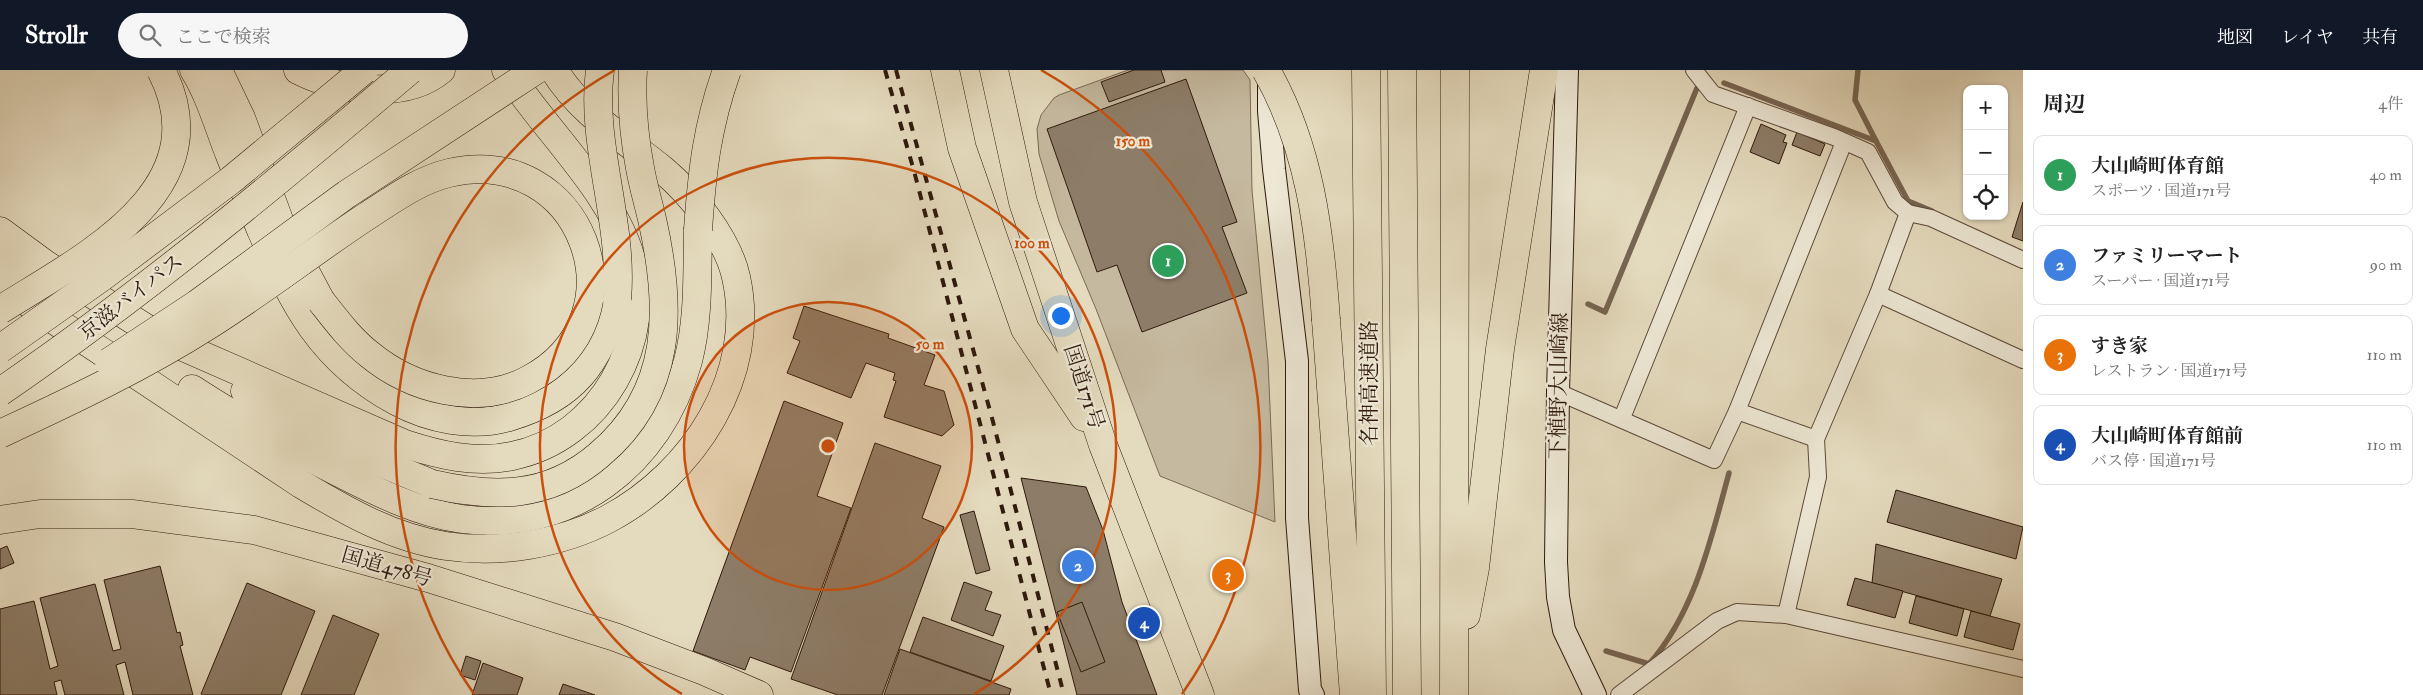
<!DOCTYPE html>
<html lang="ja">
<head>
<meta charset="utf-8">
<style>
	:root { --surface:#fff; --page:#f6f6f6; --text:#222; --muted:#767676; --line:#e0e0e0; --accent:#111827 }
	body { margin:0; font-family:"IM FELL Double Pica","Noto Serif JP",serif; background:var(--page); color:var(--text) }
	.controls { position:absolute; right:15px; top:15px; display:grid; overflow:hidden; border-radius:10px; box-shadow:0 1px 4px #0004 }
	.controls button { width:45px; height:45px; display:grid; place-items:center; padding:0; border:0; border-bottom:1px solid var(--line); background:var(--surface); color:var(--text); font:25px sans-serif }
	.you { position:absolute; left:1060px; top:245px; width:18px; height:18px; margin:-12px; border:4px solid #fff; border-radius:50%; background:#1a73e8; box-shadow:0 0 0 8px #1a73e833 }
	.badge { display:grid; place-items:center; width:32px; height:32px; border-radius:50%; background:var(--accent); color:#fff; font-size:16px; font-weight:700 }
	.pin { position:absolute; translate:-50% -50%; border:2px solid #fff; box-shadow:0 1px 5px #0006 }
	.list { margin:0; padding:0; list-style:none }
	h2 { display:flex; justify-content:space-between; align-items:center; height:65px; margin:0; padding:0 20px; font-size:21px }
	h2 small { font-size:16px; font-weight:400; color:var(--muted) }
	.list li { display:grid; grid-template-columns:32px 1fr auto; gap:15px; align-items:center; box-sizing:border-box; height:80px; margin:0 10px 10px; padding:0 10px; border:1px solid var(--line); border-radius:10px }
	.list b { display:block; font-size:19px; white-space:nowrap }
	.list p { margin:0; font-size:16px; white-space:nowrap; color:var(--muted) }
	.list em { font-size:16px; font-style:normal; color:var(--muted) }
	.icon { flex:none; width:28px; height:28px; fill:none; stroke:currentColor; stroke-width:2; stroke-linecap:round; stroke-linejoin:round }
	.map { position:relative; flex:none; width:2023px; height:625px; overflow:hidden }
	header { display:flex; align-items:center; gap:30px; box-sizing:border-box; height:70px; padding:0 25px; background:var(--accent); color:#fff }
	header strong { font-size:24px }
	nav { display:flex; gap:28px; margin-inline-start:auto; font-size:18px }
	.search { width:350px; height:45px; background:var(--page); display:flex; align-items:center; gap:12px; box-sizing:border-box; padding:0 18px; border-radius:28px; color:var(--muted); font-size:19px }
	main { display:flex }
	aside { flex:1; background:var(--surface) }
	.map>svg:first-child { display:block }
	.green { fill:#c5b99f; stroke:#7a6956 }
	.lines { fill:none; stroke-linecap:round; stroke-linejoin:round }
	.stream { stroke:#766552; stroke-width:5.5 }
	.building { fill:#8d7d68; stroke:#2f190c }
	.street-casing { stroke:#5c4938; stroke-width:18 }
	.secondary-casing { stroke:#2f190c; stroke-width:24 }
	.highway-casing { stroke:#2f190c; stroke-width:29 }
	.street { stroke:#ede7d4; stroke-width:16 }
	.secondary { stroke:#ede7d4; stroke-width:22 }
	.highway { stroke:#e4dabd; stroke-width:28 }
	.rail { stroke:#2f190c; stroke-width:4; stroke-dasharray:9 9; stroke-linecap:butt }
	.highway-bridge-casing { stroke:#2f190c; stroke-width:29; stroke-linecap:butt }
	.highway-bridge { stroke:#e4dabd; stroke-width:28 }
	.ring { fill:none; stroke:#cc4f0c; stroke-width:2.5 }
	.labels { text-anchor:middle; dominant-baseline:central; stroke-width:4.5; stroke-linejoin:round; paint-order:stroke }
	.street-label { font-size:21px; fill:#2f190c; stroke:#ede7d4 }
	.centre { fill:#cc4f0c; stroke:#ede7d4; stroke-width:2.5 }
	.ring-label { font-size:15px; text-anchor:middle; font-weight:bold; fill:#cc4f0c; stroke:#ede7d4; stroke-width:4.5; stroke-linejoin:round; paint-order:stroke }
</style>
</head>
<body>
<header>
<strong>Strollr</strong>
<div class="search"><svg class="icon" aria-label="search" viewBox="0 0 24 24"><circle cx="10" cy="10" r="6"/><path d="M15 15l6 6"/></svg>ここで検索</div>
<nav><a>地図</a><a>レイヤ</a><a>共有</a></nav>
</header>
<main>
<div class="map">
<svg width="2023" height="625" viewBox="0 0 2023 625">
	<rect width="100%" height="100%" fill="#e4dabd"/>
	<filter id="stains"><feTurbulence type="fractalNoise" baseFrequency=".004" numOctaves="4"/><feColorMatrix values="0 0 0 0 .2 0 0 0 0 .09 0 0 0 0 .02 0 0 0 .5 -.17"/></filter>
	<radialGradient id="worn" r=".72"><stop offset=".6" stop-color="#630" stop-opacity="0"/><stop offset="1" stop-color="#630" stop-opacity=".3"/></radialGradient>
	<polygon class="green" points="1128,0 1243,0 1250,10 1252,120 1268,291 1275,452 1160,406 1096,239 1059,151 1039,84 1037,59 1041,45 1054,28 1059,25"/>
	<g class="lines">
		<g class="stream">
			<polyline points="1858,0 1855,30 1876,71"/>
			<polyline points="1724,13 1876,71 1908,131 1932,141"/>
			<polyline points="1588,234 1605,242 1697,18"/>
			<path d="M1606,581l43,13c46,-52 62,-125 80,-191"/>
		</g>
	</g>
	<g class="building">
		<polygon points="1134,0 1161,0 1165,12 1109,32 1101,12"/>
		<polygon points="1186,9 1237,152 1222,157 1247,223 1142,262 1117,195 1097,202 1047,59"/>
		<polygon points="1761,54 1786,65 1783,72 1787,73 1779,94 1750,82"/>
		<polygon points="1797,62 1825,74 1820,86 1792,75"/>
		<polygon points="2023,132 2023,171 2012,167"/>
		<polygon points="804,236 889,264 888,268 935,285 924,315 944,321 954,355 942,366 884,347 896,311 893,310 895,303 866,293 851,328 787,303 800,271 793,268"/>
		<polygon points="784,331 843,353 817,426 851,438 791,602 750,587 745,600 693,581"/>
		<polygon points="875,373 941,396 922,448 944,457 882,625 838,625 791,609"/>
		<polygon points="1021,408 1086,417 1103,460 1122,532 1157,625 1077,625"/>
		<polygon points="1896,420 2023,457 2016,489 1887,452"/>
		<polygon points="974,441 990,500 976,504 960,445"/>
		<polygon points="1876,474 2002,509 1990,546 1872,513"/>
		<polygon points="7,476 14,493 0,499 0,479"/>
		<polygon points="160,496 177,563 180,562 183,575 180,576 193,625 133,625 125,592 116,595 124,625 65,625 61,610 54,612 57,625 0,625 0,539 34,531 50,599 58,596 40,528 95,514 113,581 121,579 104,510"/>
		<polygon points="1855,508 1903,521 1895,548 1847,535"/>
		<polygon points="964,512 992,522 985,540 1001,545 993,566 951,550"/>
		<polygon points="247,513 315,541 281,625 203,625 201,624"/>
		<polygon points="1916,526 1964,539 1957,566 1909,553"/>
		<polygon points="1082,532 1105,592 1081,602 1057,542"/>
		<polygon points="1971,541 2020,554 2013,580 1964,567"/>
		<polygon points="333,545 379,564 354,625 301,625"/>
		<polygon points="923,547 1004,576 991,611 910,582"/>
		<polygon points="900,579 1011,619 1009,625 884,625"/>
		<polygon points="466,586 481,591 475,610 460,605"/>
		<polygon points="483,593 523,608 517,625 472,625"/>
		<polygon points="563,614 595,625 559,625"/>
	</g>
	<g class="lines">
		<defs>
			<g id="street">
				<polyline points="1694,0 1713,24 1834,67 1868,82 1895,132 1908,143 1931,148 2023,190"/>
				<polyline points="1878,224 2023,290"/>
				<polyline points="1558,322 1714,390 1737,341 1816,369 1878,224 1908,143"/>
				<polyline points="1737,341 1844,72"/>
				<polyline points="1622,348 1748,36"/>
				<polyline points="1786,545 1818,407 1816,369"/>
				<polyline points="1619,625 1717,551 1737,542 1786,545 2023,599"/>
			</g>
			<g id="secondary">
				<polyline points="1567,0 1558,322 1556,492 1558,527 1564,560 1595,625"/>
				<polyline points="1269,6 1269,41 1274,99 1297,291 1297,448 1310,620 1313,625"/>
			</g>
			<g id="highway">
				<path d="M194,0c16,26 24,55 35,83 10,26 22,52 32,77 33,75 60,130 135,171 33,18 76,27 113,16 65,-19 91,-54 108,-118"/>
				<polyline points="218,0 241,48 282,158 321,231"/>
				<path d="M298,0c39,20 106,31 143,0"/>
				<polyline points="945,0 962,78 1025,259 1084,347"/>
				<polyline points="994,0 1023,132 1103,375 1200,625"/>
				<polyline points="1366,0 1372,625"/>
				<polyline points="1402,0 1407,625"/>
				<polyline points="0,161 45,194 171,274"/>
				<polyline points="0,190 56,229"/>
				<path d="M0,214l301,200c45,27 92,54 145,62 54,8 114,-2 162,-27 85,-45 150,-144 128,-242 -8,-37 -44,-83 -73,-107 -39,-32 -82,-56 -109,-100"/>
				<polyline points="1326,250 1354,625"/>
				<path d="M158,266l247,108c34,11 71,20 107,12 89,-18 144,-116 118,-201 -20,-66 -87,-127 -124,-185"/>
				<path d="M192,319c46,30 95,57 144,82 39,20 82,42 126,48 108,14 198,-55 226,-158 11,-42 9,-87 10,-131"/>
				<polyline points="245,321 355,382 432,414"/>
				<polyline points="0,450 40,444 132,444 254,460 428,508 615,567 704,601 759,625"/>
				<polyline points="1466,545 1475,498 1500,279 1544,0"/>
				<polyline points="1454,625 1455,0"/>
			</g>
		</defs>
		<use href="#street" class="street-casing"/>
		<use href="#secondary" class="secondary-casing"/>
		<use href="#highway" class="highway-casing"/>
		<use href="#street" class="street"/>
		<use href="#secondary" class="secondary"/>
		<use href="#highway" class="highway"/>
		<g class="rail">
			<polyline points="885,0 914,101 1051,625"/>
			<polyline points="896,0 992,348 1064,625"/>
		</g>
		<defs>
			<g id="highway-bridge">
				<path d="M600,0c-10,74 24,153 17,229"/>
				<path d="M1266,0c44,77 54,163 60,250"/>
				<path d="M698,160c4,-58 9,-104 29,-160"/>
				<path d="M0,240c82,-52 223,-120 161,-240"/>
				<polyline points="0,279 102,207 231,110 364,0"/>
				<polyline points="109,292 197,234 347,124 536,0"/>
				<path d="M0,322c143,-98 277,-209 410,-322"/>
				<path d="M0,364c71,-33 143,-67 209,-109 54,-34 105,-74 158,-109 25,-16 52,-36 82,-43 132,-31 199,144 79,207 -51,27 -117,9 -159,-26 -19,-15 -33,-34 -48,-53"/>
				<path d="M432,414c61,14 116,15 167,-29 75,-63 73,-148 53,-236 -4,-17 -9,-34 -12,-51 -6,-32 -9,-66 -7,-98"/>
			</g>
		</defs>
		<use href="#highway-bridge" class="highway-bridge-casing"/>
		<use href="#highway-bridge" class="highway-bridge"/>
	</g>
	<circle cx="828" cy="376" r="144" fill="#cc4f0c" fill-opacity=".12"/>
	<g class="ring">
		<circle cx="828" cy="376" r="144"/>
		<path d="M682 624A288 288 0 1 1 974 624"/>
		<path d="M474 624A432 432 0 0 1 615 0M1041 0A432 432 0 0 1 1182 624"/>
	</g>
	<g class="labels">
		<g class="street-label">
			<text transform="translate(131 227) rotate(-38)">京滋バイパス</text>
			<text transform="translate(1369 313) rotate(-90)">名神高速道路</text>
			<text transform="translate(1559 316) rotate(-89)">下植野大山崎線</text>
			<text transform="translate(1084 317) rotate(72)">国道171号</text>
			<text transform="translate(387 497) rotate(16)">国道478号</text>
		</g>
	</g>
	<circle cx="828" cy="376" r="8" class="centre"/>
	<g class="ring-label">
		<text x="1133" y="76">150 m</text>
		<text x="1032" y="178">100 m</text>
		<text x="930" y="279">50 m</text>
	</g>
	<rect width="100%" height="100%" filter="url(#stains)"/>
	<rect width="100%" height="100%" fill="url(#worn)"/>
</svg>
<div class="controls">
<button>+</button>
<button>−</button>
<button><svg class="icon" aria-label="locate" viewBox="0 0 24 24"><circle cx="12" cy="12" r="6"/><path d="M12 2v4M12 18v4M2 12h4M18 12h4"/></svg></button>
</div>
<div class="you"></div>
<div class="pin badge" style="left:1168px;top:191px;background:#2e9e5b">1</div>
<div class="pin badge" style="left:1078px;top:496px;background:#3f7fe0">2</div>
<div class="pin badge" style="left:1228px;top:505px;background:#e8710a">3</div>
<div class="pin badge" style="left:1144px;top:553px;background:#1a4fb4">4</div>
</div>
<aside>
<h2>周辺<small>4件</small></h2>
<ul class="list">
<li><span class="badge" style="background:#2e9e5b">1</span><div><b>大山崎町体育館</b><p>スポーツ · 国道171号</p></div><em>40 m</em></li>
<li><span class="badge" style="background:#3f7fe0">2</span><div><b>ファミリーマート</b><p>スーパー · 国道171号</p></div><em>90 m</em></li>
<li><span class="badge" style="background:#e8710a">3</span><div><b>すき家</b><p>レストラン · 国道171号</p></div><em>110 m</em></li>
<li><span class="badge" style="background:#1a4fb4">4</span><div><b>大山崎町体育館前</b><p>バス停 · 国道171号</p></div><em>110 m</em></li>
</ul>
</aside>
</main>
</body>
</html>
